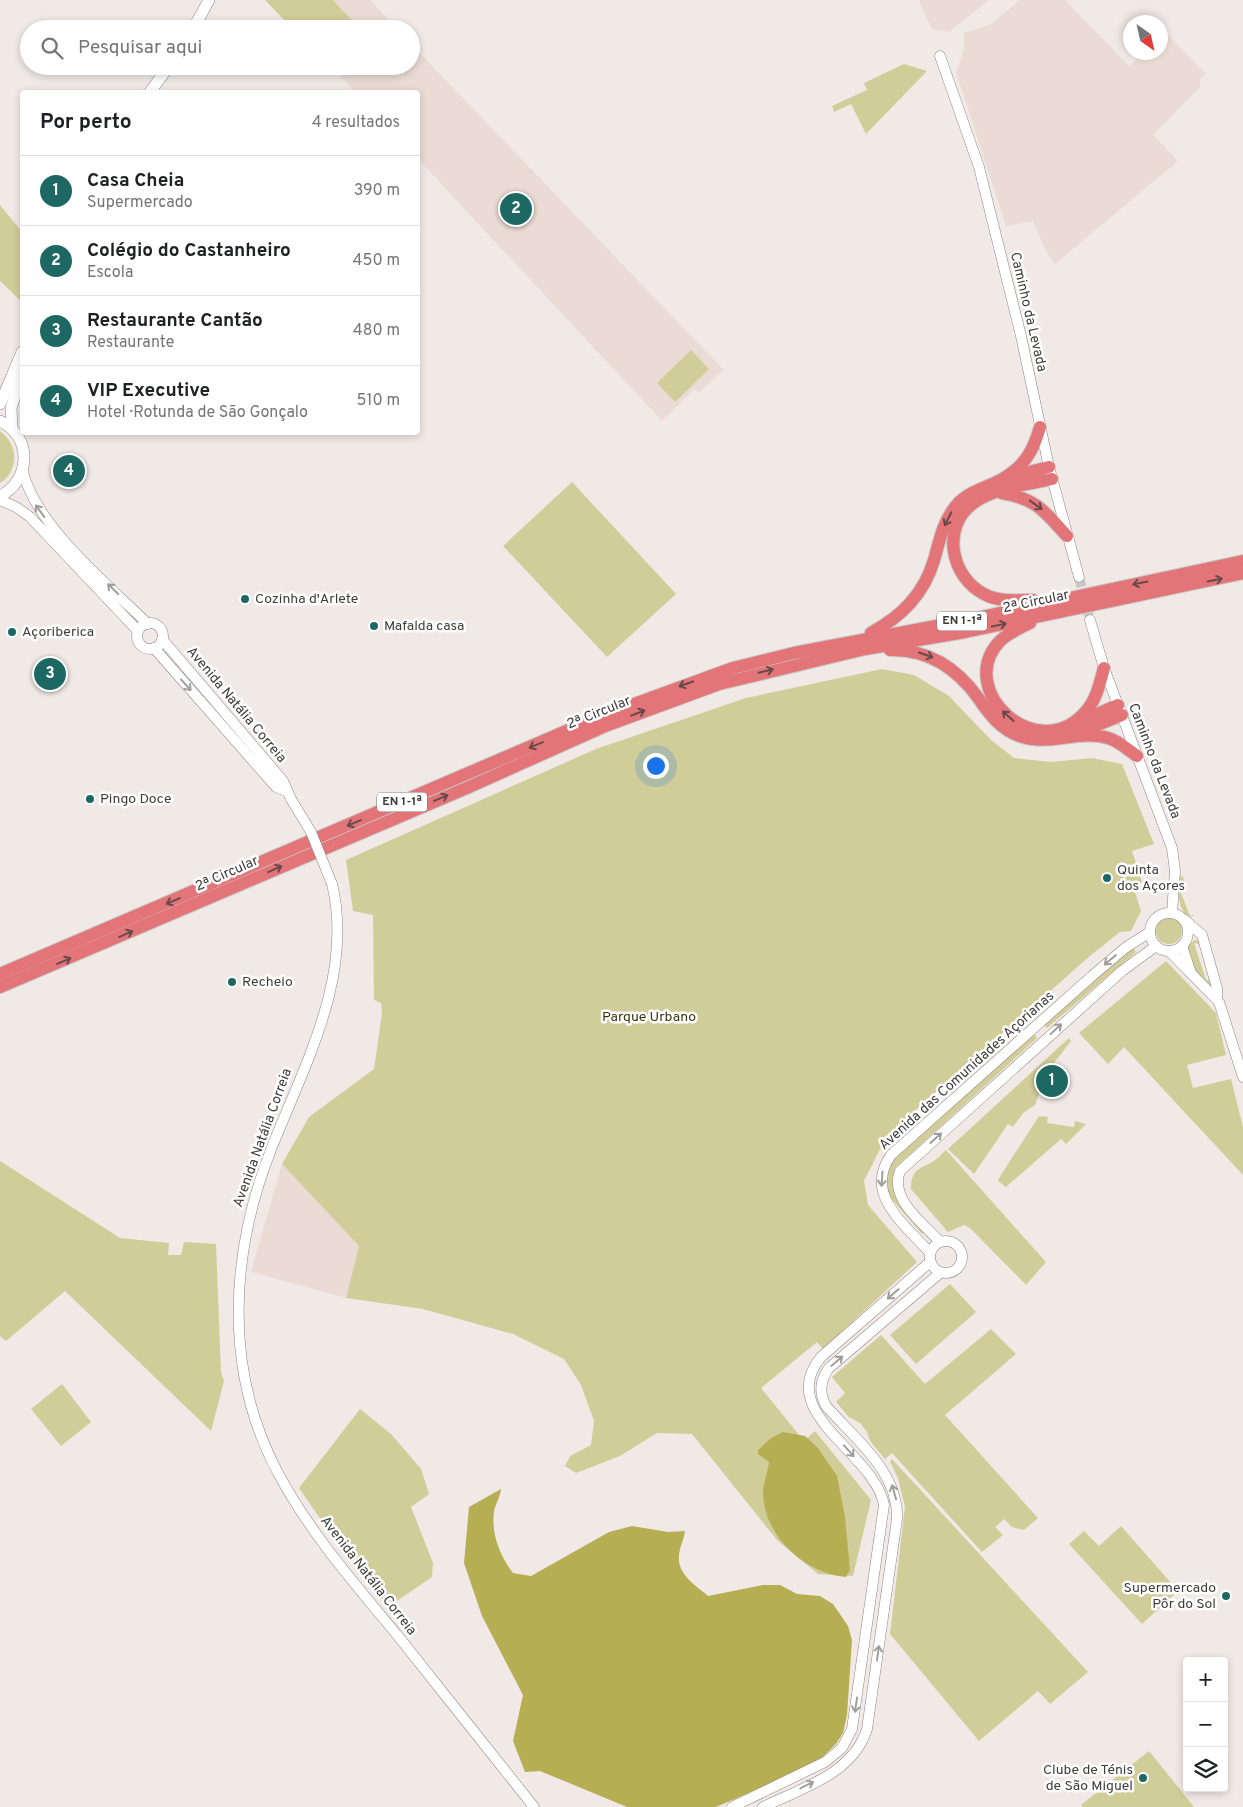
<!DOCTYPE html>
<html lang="pt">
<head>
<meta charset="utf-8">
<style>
	:root { --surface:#fff; --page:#f6f6f6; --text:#202124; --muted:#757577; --line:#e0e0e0; --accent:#1d6862 }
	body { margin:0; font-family:Overpass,sans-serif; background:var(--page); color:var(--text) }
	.controls { position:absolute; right:15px; bottom:15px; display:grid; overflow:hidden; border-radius:5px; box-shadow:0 2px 8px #0003 }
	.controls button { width:45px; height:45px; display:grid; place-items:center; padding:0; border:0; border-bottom:1px solid var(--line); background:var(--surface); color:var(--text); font:25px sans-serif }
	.compass { position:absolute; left:1123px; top:15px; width:45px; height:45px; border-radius:50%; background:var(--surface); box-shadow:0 2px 8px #0003; rotate:146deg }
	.you { position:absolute; left:655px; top:765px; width:18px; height:18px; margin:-12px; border:4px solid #fff; border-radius:50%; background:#1a73e8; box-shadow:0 0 0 8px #1a73e833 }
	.badge { display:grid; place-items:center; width:32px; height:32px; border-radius:50%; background:var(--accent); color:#fff; font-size:16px; font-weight:700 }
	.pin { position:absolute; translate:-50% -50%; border:2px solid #fff; box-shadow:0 1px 5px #0006 }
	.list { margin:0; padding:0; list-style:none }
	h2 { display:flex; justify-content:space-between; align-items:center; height:65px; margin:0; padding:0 20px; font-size:21px }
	h2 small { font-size:16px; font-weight:400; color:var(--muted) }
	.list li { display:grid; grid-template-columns:32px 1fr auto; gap:15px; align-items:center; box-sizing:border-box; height:70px; padding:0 20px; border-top:1px solid var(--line) }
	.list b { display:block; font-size:19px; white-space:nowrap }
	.list p { margin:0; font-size:16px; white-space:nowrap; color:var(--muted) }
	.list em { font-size:16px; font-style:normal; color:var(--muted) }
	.icon { flex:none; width:28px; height:28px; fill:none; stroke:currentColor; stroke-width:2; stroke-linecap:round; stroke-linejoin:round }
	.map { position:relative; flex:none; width:1243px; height:1807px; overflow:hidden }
	.search { position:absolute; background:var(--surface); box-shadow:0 2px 8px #0003; left:20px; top:20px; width:400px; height:55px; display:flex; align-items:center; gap:12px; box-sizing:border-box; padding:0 18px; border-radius:28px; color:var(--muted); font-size:19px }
	.panel { position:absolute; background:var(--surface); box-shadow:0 2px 8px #0003; left:20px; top:90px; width:400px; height:345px; border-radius:5px }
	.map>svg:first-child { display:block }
	.built { fill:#eadcd5 }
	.green { fill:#d1cd99 }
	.forest { fill:#b6ae53 }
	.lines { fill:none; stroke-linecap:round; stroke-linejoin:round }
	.tertiary-tunnel { stroke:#cdc6c4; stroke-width:10; stroke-dasharray:10 5; stroke-linecap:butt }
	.tertiary-casing { stroke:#8c8683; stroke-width:11 }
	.secondary-casing { stroke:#8c8683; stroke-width:12 }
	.trunk-casing { stroke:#c9c8c8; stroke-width:14 }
	.tertiary { stroke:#fff; stroke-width:10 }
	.secondary { stroke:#fff; stroke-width:11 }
	.trunk { stroke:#e37478; stroke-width:12 }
	.tertiary-bridge-casing { stroke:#8c8683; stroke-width:11; stroke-linecap:butt }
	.tertiary-bridge { stroke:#fff; stroke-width:10 }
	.oneway { stroke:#684a4a }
	.oneway2 { stroke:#9f9e9d }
	.poi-dot { fill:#1d6862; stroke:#fff; stroke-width:2 }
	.labels { text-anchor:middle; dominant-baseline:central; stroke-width:5; stroke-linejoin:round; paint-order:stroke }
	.shield { fill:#fff; stroke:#797676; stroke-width:1 }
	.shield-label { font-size:12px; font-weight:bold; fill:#3f3c3b }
	.street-label { font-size:14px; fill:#3f3c3b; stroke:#fff }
	.poi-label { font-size:14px; fill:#3f3c3b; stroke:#fff; text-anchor:start }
	.park-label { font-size:14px; fill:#38350d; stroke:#fff }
</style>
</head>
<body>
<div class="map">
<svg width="1243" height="1807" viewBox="0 0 1243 1807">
	<rect width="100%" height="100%" fill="#f0e9e6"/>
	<g class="built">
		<polygon points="333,0 370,0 397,29 360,29"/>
		<polygon points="920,0 989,0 949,32 937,30 931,27 919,1"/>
		<polygon points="1020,0 1065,0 1129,66 1143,53 1160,52 1161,35 1164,31 1206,74 1200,79 1200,87 1153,135 1178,161 1055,264 1046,251 1033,221 1006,226 956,72 964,50 964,33 991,24"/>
		<polygon points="411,44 724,370 699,392 695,389 662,421 418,159 418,92 355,92 341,77 351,66 411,66"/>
		<polygon points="282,1164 359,1246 346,1298 251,1272"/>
	</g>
	<g class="green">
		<polygon points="265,0 333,0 360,29 293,29"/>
		<polygon points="904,64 927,71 866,134 851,104 834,112 832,106 867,90 864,83"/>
		<polygon points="0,205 22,232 22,302 0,281"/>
		<polygon points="691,350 709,369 675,402 657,383"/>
		<path d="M0,431c18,13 20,39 0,52z"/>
		<polygon points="572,482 676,594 607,657 503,546"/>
		<polygon points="882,669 914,675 949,696 991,740 1014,758 1051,762 1092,758 1122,764 1154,844 1132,851 1142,882 1134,889 1141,911 1131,931 1120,932 1091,955 900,1124 901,1132 880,1149 864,1181 868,1205 917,1262 823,1349 817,1342 761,1388 804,1441 815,1431 871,1500 853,1576 818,1574 777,1540 692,1434 657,1433 620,1456 576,1473 565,1466 570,1456 591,1445 594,1421 581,1385 564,1359 513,1334 423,1309 346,1298 359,1246 282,1164 309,1117 374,1069 382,1014 381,1003 374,1000 373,915 353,911 346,860 596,749 746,698"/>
		<path d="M1180,876l3,1 3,10 -5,6 9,23 4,-2 -1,2 -5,1c-12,-12 -9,-26 -8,-41z"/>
		<circle cx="1169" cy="931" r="13"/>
		<path d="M1195,940l4,1 2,3 -7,-1 12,37 7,1 2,8c-15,-11 -30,-25 -27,-44z"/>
		<polygon points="1133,948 1136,952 1047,1028 1043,1024"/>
		<polygon points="1166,961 1216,1013 1226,1055 1187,1065 1193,1088 1231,1079 1243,1127 1243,1175 1124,1047 1108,1064 1079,1033"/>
		<path d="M1033,1032l4,6 -142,130c-8,31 10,43 30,63l-3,3 -33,-38 -4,-17 6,-18z"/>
		<polygon points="1069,1038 1071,1041 1047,1072 1035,1105 1023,1113 1013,1127 1008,1124 974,1174 948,1149"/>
		<polygon points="1039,1116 1048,1117 1047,1123 1074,1127 1075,1121 1086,1124 1066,1144 1061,1139 1006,1187 998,1181 999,1178"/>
		<path d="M946,1150l100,112 -20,23 -56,-57 -6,-3 -16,7 -37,-43c0,-17 6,-20 20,-26 5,-3 11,-9 15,-13z"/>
		<polygon points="0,1161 120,1238 169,1243 168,1255 181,1255 184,1242 216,1244 221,1372 224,1381 211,1431 65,1291 6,1341 0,1336"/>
		<polygon points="950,1284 976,1312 916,1364 890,1335"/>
		<polygon points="991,1329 1016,1354 945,1415 1038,1518 1024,1530 1012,1527 1004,1519 995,1527 1003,1535 982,1552 892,1453 885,1459 870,1441 867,1432 860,1423 849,1417 836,1402 845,1393 832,1377 881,1335 925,1384"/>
		<polygon points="62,1384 91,1422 61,1446 31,1409"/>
		<polygon points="360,1409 391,1434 421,1469 429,1494 411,1507 433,1563 432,1577 388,1607 342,1550 299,1488"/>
		<polygon points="892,1459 1088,1672 1050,1704 1038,1691 979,1741 890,1634 905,1507 898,1478 890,1462"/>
		<polygon points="1121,1526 1178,1591 1142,1624 1069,1544 1084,1531 1099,1546"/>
		<polygon points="1149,1751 1194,1807 1083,1807 1081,1805"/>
	</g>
	<g class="forest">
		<path d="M783,1432l22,4 13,12 19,28 8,41 5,53 -4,7c-41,-3 -82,-41 -83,-84 0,-10 5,-21 6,-31l-11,-8v-4l13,-12z"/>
		<path d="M501,1489c-1,9 -6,15 -7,23 -3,22 6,44 19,61l18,3 78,-44 23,-6 36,6 17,-1c-1,8 -5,15 -6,24 -2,19 15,29 29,41l55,-11h17l17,9 23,2 13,8 15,22 4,14 -5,75 -4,18 -7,11 -22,21 -98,42h-89l-87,-36 -15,1 -12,-31 10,-46 -41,-79 -18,-53 5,-56z"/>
	</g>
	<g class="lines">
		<polyline class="tertiary-tunnel" points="1079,577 1090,620"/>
		<defs>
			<g id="tertiary">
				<polyline points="940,56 979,167 1021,336 1049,467 1079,577"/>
				<path d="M23,472c14,55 84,112 125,152"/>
				<polyline points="0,500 16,507 30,517 138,631"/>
				<polyline points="1090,620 1104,668 1172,848 1175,871 1172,913"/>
				<circle cx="150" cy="636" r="13"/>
				<polyline points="162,639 283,781 291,799"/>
				<polyline points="154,648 276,787 286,791"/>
				<path d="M332,884c22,91 -27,180 -60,263 -42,106 -49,223 6,326 32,60 77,111 120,163 46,57 90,114 136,171"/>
				<circle cx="1169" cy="932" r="19"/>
				<polyline points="1185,920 1202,935 1217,988 1217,999"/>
				<polyline points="1182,946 1191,973"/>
				<polyline points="1169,951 1219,1002 1243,1077"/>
				<circle cx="946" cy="1257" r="16"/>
				<path d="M940,1242c-17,-19 -51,-43 -40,-71l222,-200 34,-25"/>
				<path d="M930,1253c-25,-29 -67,-58 -39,-98l201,-179 33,-28 25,-16"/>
				<path d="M732,1807l93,-45 17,-14 10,-19 32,-224c-9,-52 -110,-92 -63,-148l109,-95"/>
				<path d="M763,1807c39,-19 90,-33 104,-78l30,-210c2,-47 -42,-80 -71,-113 -7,-13 -6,-26 3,-38l111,-95"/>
			</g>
			<g id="secondary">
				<polyline points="193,29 209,0"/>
				<polyline points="150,92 169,66"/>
				<polyline points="0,404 22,352"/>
				<path d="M0,421c33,15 31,60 0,75"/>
				<polyline points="12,429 11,408 22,373"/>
			</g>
			<g id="trunk">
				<polyline points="1010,477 1049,467"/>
				<path d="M1002,493c35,6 42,18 65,43"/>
				<path d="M1033,600c-16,0 -35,2 -49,-6 -33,-17 -43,-66 -12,-90 22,-17 54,-19 80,-25"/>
				<path d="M1030,623c-10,5 -22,10 -30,18 -47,49 39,128 87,69 10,-12 13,-28 17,-42"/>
				<path d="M871,633c31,-17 53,-39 63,-73 5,-17 8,-35 19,-50 12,-19 33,-21 51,-32 21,-12 30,-29 36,-51"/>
				<path d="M890,650c38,-1 67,18 89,49 10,15 21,29 38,36 30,13 61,-6 91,3 11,3 20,12 29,18"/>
				<polyline points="1079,722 1118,705"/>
				<polyline points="1075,734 1122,715"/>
				<polyline points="0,974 599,717 733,668 794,653 963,621 1243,561"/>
				<polyline points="0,987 469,787 605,726 719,684 865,649 965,632 1243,573"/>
			</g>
		</defs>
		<use href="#tertiary" class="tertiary-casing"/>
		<use href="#secondary" class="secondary-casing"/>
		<use href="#trunk" class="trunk-casing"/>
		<use href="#tertiary" class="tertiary"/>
		<use href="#secondary" class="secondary"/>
		<use href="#trunk" class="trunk"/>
		<defs>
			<polyline id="tertiary-bridge" points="291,799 311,832 332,884"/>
		</defs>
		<use href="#tertiary-bridge" class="tertiary-bridge-casing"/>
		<use href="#tertiary-bridge" class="tertiary-bridge"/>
	</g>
	<defs><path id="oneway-shaft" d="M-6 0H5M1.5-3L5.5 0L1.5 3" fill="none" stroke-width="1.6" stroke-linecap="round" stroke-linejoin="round" transform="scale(1.25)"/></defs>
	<g class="oneway">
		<use href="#oneway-shaft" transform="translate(1036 505) rotate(36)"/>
		<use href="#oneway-shaft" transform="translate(948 519) rotate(117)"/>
		<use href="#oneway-shaft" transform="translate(1215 580) rotate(-11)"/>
		<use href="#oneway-shaft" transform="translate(1140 583) rotate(169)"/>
		<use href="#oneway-shaft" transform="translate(999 625) rotate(-12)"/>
		<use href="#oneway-shaft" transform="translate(926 655) rotate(19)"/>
		<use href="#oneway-shaft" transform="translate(766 671) rotate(-13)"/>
		<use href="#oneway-shaft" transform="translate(686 684) rotate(161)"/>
		<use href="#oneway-shaft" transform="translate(638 713) rotate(-21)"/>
		<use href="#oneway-shaft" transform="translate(1008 716) rotate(-138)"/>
		<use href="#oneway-shaft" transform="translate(536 745) rotate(157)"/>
		<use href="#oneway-shaft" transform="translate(441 798) rotate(-23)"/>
		<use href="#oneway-shaft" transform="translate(354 823) rotate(157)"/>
		<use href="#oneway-shaft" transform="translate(275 869) rotate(-24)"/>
		<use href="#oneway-shaft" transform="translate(173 901) rotate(157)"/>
		<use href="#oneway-shaft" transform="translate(126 934) rotate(-24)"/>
		<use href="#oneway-shaft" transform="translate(64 961) rotate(-23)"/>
	</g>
	<g class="oneway2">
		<use href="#oneway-shaft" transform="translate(40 511) rotate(-126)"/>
		<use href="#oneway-shaft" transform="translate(113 589) rotate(-135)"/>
		<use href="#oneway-shaft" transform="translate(186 685) rotate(48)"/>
		<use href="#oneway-shaft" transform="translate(1110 960) rotate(140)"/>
		<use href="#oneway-shaft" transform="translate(1056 1029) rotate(-43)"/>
		<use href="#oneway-shaft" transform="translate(936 1138) rotate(-42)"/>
		<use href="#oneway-shaft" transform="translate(882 1179) rotate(94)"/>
		<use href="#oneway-shaft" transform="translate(893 1294) rotate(139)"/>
		<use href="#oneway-shaft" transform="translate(837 1361) rotate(-41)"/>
		<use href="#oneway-shaft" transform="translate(849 1451) rotate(48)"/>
		<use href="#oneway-shaft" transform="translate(894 1492) rotate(-106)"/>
		<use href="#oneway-shaft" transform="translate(878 1653) rotate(-82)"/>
		<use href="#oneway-shaft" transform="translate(856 1705) rotate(98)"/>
		<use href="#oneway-shaft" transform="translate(807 1785) rotate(-27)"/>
	</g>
	<g class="poi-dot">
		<circle cx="245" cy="599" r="5"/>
		<circle cx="374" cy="626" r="5"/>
		<circle cx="12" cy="632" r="5"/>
		<circle cx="90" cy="799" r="5"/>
		<circle cx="1107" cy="878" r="5"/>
		<circle cx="232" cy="982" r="5"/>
		<circle cx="1226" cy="1596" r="5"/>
		<circle cx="1143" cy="1778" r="5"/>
	</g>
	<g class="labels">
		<g class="shield">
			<rect x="937" y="611.5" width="50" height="19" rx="4"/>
			<rect x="377" y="792.5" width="50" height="19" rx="4"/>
		</g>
		<g class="shield-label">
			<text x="962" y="621">EN 1-1ª</text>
			<text x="402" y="802">EN 1-1ª</text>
		</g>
		<g class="street-label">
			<text transform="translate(1028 312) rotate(77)">Caminho da Levada</text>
			<text transform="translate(1036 602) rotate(-12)">2ª Circular</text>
			<text transform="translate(236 705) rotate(50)">Avenida Natália Correia</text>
			<text transform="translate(599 713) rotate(-22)">2ª Circular</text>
			<text transform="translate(1154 761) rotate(69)">Caminho da Levada</text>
			<text transform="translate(227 874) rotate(-24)">2ª Circular</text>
			<text transform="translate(967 1071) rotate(-42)">Avenida das Comunidades Açorianas</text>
			<text transform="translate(263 1138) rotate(-70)">Avenida Natália Correia</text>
			<text transform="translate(368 1576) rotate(52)">Avenida Natália Correia</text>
		</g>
		<g class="poi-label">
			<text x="255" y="599">Cozinha d'Arlete</text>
			<text x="384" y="626">Mafalda casa</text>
			<text x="22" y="632">Açoriberica</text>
			<text x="100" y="799">Pingo Doce</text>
			<text x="1117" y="870">Quinta<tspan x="1117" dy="16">dos Açores</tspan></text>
			<text x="242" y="982">Recheio</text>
			<text x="1216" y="1588" text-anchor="end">Supermercado<tspan x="1216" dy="16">Pôr do Sol</tspan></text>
			<text x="1133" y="1770" text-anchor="end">Clube de Ténis<tspan x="1133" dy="16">de São Miguel</tspan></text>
		</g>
		<g class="park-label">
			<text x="649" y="1017">Parque Urbano</text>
		</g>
	</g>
</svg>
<div class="controls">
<button>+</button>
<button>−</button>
<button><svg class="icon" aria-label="layers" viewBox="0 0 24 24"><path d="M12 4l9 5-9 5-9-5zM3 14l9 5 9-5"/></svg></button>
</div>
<svg class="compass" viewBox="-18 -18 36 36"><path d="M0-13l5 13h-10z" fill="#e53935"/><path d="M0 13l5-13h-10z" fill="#757577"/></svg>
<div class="you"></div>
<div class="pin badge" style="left:1052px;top:1081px">1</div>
<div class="pin badge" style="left:516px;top:209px">2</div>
<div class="pin badge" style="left:50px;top:674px">3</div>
<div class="pin badge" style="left:69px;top:471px">4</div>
<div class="search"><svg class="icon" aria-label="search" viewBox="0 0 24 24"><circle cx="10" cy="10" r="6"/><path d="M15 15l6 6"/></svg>Pesquisar aqui</div>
<section class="panel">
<h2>Por perto<small>4 resultados</small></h2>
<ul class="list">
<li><span class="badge">1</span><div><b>Casa Cheia</b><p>Supermercado</p></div><em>390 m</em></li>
<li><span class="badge">2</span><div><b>Colégio do Castanheiro</b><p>Escola</p></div><em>450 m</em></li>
<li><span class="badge">3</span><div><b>Restaurante Cantão</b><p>Restaurante</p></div><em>480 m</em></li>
<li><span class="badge">4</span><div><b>VIP Executive</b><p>Hotel · Rotunda de São Gonçalo</p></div><em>510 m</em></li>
</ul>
</section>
</div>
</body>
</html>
